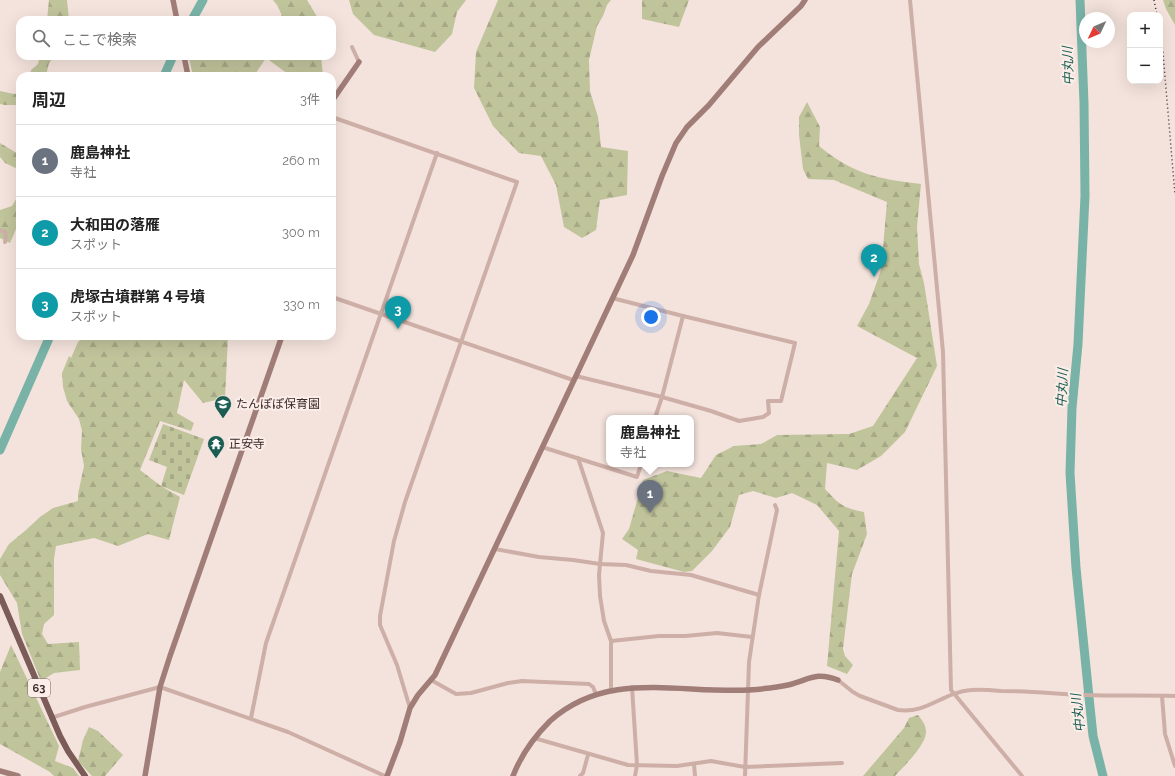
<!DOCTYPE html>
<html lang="ja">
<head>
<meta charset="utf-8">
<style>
	:root { --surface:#fff; --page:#f6f6f6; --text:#222; --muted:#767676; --line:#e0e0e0; --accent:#2563eb }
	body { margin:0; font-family:Raleway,"Noto Sans JP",sans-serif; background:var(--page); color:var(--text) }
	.controls { position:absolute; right:12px; top:12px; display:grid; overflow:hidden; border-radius:8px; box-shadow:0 4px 16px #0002 }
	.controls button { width:36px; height:36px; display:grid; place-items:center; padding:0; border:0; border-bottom:1px solid var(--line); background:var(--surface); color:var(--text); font:20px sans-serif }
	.compass { position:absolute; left:1079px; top:12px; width:36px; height:36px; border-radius:50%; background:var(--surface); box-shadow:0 4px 16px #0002; rotate:226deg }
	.you { position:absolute; left:651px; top:317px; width:14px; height:14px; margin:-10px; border:3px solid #fff; border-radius:50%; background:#1a73e8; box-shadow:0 0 0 6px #1a73e833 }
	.badge { display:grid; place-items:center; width:26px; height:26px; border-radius:50%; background:var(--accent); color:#fff; font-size:13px; font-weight:700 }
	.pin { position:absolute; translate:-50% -33px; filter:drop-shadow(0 1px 2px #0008) }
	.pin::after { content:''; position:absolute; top:21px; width:14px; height:12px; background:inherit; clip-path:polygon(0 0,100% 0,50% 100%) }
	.popup { position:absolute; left:606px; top:415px; width:88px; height:52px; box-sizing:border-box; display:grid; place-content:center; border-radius:8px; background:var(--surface); filter:drop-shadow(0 1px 3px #0005); font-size:13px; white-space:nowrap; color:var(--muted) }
	.popup b { font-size:15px; color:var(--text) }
	.popup::after { content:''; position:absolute; left:50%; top:100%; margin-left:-8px; border:8px solid transparent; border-top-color:var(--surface) }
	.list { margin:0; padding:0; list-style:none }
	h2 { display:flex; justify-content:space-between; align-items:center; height:52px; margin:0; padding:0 16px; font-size:17px }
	h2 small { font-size:13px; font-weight:400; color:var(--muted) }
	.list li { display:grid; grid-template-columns:26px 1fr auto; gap:12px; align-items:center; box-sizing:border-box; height:72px; padding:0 16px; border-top:1px solid var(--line) }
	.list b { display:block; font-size:15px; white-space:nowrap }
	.list p { margin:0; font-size:13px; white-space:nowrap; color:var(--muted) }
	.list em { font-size:13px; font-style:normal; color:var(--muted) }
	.icon { flex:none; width:22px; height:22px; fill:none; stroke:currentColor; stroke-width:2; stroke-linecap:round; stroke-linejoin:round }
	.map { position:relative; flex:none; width:1175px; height:776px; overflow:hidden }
	.search { position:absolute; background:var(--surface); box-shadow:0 4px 16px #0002; left:16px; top:16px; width:320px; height:44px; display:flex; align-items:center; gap:10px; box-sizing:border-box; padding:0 14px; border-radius:12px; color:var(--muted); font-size:15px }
	.panel { position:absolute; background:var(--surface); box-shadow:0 4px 16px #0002; left:16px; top:72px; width:320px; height:268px; border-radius:12px }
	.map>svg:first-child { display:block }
	.forest { fill:url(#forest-firs) }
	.cemetery { fill:url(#cemetery-stones) }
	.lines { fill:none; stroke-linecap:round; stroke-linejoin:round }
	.river { stroke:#79b3a7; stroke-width:9 }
	.street { stroke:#cdafa7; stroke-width:4 }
	.secondary { stroke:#a17d78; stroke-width:5.5 }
	.primary { stroke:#7c5c58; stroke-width:6 }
	.rail { stroke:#392928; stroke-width:1.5; stroke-dasharray:1 3; stroke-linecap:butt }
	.labels { text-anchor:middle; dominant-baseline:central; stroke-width:4; stroke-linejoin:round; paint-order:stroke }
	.shield { fill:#fbeee9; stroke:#736462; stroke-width:1 }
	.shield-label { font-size:11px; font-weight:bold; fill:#392928 }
	.poi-label { font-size:12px; fill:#392928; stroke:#fbeee9; text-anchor:start }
	.water-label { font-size:13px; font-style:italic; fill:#1b5d52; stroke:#fbeee9 }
</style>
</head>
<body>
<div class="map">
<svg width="1175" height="776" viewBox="0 0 1175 776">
	<defs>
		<pattern id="forest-firs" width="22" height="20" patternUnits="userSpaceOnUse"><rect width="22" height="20" fill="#c0c49b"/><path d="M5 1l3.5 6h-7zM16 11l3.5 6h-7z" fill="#a6a886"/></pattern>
		<pattern id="cemetery-stones" width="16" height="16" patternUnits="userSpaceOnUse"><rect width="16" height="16" fill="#c0c49b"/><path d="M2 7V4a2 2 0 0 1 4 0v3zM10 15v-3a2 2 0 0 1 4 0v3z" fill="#a6a886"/></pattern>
	</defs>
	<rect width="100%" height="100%" fill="#f4e3dc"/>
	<g class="forest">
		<polygon points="49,0 67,0 69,20 47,20"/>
		<polygon points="273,0 307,0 319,20 278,20 282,15 277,5"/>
		<polygon points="349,0 466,0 457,12 452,34 435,52 374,35 353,14"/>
		<polygon points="498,0 611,0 607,5 603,16 597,26 589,60 590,91 598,117 601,147 628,151 627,195 600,200 596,230 582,238 564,227 556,185 541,156 519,153 493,126 474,88 476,52"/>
		<polygon points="642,0 689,0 679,27 642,19"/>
		<polygon points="1163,0 1175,0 1175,25 1166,9"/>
		<polygon points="40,56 55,56 49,63 46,76 30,76 31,70 38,64"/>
		<polygon points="194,56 321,56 323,76 287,76 288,74 266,58 254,76 193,76 189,58"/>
		<polygon points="0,91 14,94 20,93 20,105 5,105 0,104"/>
		<path d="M807,102l13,25 -1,19c34,28 59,33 102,38l-4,43 2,37 5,19 13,83 -32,66 -24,24 -24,14 -30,-7 -2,26c14,15 17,19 39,23l3,22 -15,40 -9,75 2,7 8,9 -6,9 -20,-8 12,-135 -22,-26 -25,-12 -16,5 -23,-7 -14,4 -9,32 -18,24 -20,20 -8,1 -48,-13 2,-9 -16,-11 7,-10 14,-49 24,-9 34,7 15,-23 18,-9 27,-2 16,-9 72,-1 24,-8 44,-68 -60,-32 12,-22 12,-34 6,-68 -53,-22 -26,-1 -5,-10 -4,-34v-18z"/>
		<polygon points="0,143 20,155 20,170 5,163 0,157"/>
		<polygon points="20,192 20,220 10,243 0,238 0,210 12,206"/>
		<polygon points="84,336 233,336 228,338 225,398 203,403 184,380 177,413 194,423 191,431 160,421 140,470 161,486 180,497 169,540 148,534 118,546 94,538 56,546 54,559 54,615 44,624 42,634 48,644 79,642 80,670 54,673 41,681 22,634 17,603 0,575 0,559 9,544 26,530 40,517 53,508 78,501 78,494 84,466 81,449 82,431 79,419 67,401 63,387 62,373 69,356 71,358 78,342"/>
		<polygon points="11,645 59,746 55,761 73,768 79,776 54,776 50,772 0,744 0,672"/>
		<path d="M918,715c4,5 8,10 8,17 0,13 -22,34 -31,44h-32l41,-48 5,-10z"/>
		<polygon points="89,727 98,731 123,755 105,776 92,776 78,761 83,740"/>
	</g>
	<polygon class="cemetery" points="163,424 204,439 184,495 161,486 167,467 149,460"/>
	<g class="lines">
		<g class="river">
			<polyline points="1080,0 1084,103 1085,196 1078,344 1072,408 1070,473 1076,568 1089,697 1093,736 1103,776"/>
			<polyline points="192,20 203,0"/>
			<polyline points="164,76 173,56"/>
			<polyline points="0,450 50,336"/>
		</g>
		<g class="street">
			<polyline points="910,0 943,352 951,690 1022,776"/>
			<polyline points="352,47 359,62"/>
			<polyline points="332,117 517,182 405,502 394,541 380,616 380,625 397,665 410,708"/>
			<polyline points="0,230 5,232 6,237 5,242"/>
			<polyline points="332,297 573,380"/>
			<polyline points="576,376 662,397 711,411 739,421 763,417 769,413 768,401 781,401 795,343 683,316 612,298"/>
			<polyline points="655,418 662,397 683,316"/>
			<polyline points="542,447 637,477 641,464"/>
			<polyline points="578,458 603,533 599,575 600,596 604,621 611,641 611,690"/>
			<polyline points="495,549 539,557 573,560 600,564 626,565 651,571 691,575 759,595"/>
			<polyline points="611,641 659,636 685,636 717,633 752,637"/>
			<polyline points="431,680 456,694 471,693 508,683 522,681 589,684 593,687 596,694"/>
			<path d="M838,680l15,12 7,4 38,14c29,4 45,-18 73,-20 9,-1 20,0 30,1 29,0 57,3 85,4 30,1 60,0 89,1"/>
			<polyline points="632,687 637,765 635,776"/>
			<polyline points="1162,696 1165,734 1175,766"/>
			<polyline points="51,718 85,707 160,687 288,732 385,776"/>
			<polyline points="251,718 266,643 437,153"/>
			<polyline points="534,738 628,765 677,766 711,761 745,767 842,763"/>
			<polyline points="694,764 695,776"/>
			<polyline points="580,776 583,773 588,755"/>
			<polyline points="745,776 749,662 759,595 777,510 775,505"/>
		</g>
		<g class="secondary">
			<polyline points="173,0 177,20"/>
			<polyline points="184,56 188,76"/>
			<polyline points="332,101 359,62"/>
			<polyline points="0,771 18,776"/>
			<polyline points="145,776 160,687 170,656 282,336"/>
			<polyline points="387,776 400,742 410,708 418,695 435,675 633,255 662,176 676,143 687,127 709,105 758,47 801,6 805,0"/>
			<path d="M513,776c8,-21 21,-39 37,-55 58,-52 130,-27 199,-31 13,-1 26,-2 39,-5 21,-5 27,-14 50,-5"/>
		</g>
		<polyline class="primary" points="0,596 60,736 68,751 85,776"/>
		<g class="rail">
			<polyline points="1154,0 1157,15"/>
			<polyline points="1160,32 1163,53 1175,195"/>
		</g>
	</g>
	<defs>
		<symbol id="school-pin" viewBox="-11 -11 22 30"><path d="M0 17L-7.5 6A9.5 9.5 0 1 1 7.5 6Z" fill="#1b5d52" stroke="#fbeee9"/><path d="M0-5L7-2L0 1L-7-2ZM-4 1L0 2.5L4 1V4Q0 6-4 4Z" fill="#fff"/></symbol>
		<symbol id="temple-pin" viewBox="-11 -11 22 30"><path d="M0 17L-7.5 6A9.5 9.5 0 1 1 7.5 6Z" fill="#1b5d52" stroke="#fbeee9"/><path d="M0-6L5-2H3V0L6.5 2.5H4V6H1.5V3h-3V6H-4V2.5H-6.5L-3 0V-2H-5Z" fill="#fff"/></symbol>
	</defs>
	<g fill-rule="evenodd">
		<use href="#school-pin" x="213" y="394" width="20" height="27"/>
		<use href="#temple-pin" x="206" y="434" width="20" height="27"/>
	</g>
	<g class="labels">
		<rect class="shield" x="28" y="679" width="22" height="18" rx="3"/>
		<g class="shield-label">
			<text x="39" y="688">63</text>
		</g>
		<g class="poi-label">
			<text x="236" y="404">たんぽぽ保育園</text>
			<text x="229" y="444">正安寺</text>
		</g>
		<g class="water-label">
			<text transform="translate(1068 66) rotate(-92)">中丸川</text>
			<text transform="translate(1062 388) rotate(-87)">中丸川</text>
			<text transform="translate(1078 713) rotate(-97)">中丸川</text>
		</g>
	</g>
</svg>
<div class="controls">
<button>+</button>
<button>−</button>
</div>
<svg class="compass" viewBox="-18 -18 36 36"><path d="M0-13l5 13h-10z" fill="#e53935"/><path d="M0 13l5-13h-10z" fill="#767676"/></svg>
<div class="you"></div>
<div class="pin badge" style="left:650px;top:513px;background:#6b7280">1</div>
<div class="popup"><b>鹿島神社</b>寺社</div>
<div class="pin badge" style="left:874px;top:277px;background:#0f9aa8">2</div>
<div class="pin badge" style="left:398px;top:329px;background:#0f9aa8">3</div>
<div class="search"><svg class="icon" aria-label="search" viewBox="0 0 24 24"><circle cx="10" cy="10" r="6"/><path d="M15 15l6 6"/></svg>ここで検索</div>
<section class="panel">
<h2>周辺<small>3件</small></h2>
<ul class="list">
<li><span class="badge" style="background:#6b7280">1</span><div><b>鹿島神社</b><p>寺社</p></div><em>260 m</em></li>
<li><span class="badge" style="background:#0f9aa8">2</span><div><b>大和田の落雁</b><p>スポット</p></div><em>300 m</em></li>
<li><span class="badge" style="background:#0f9aa8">3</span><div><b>虎塚古墳群第４号墳</b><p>スポット</p></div><em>330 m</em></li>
</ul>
</section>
</div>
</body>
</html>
